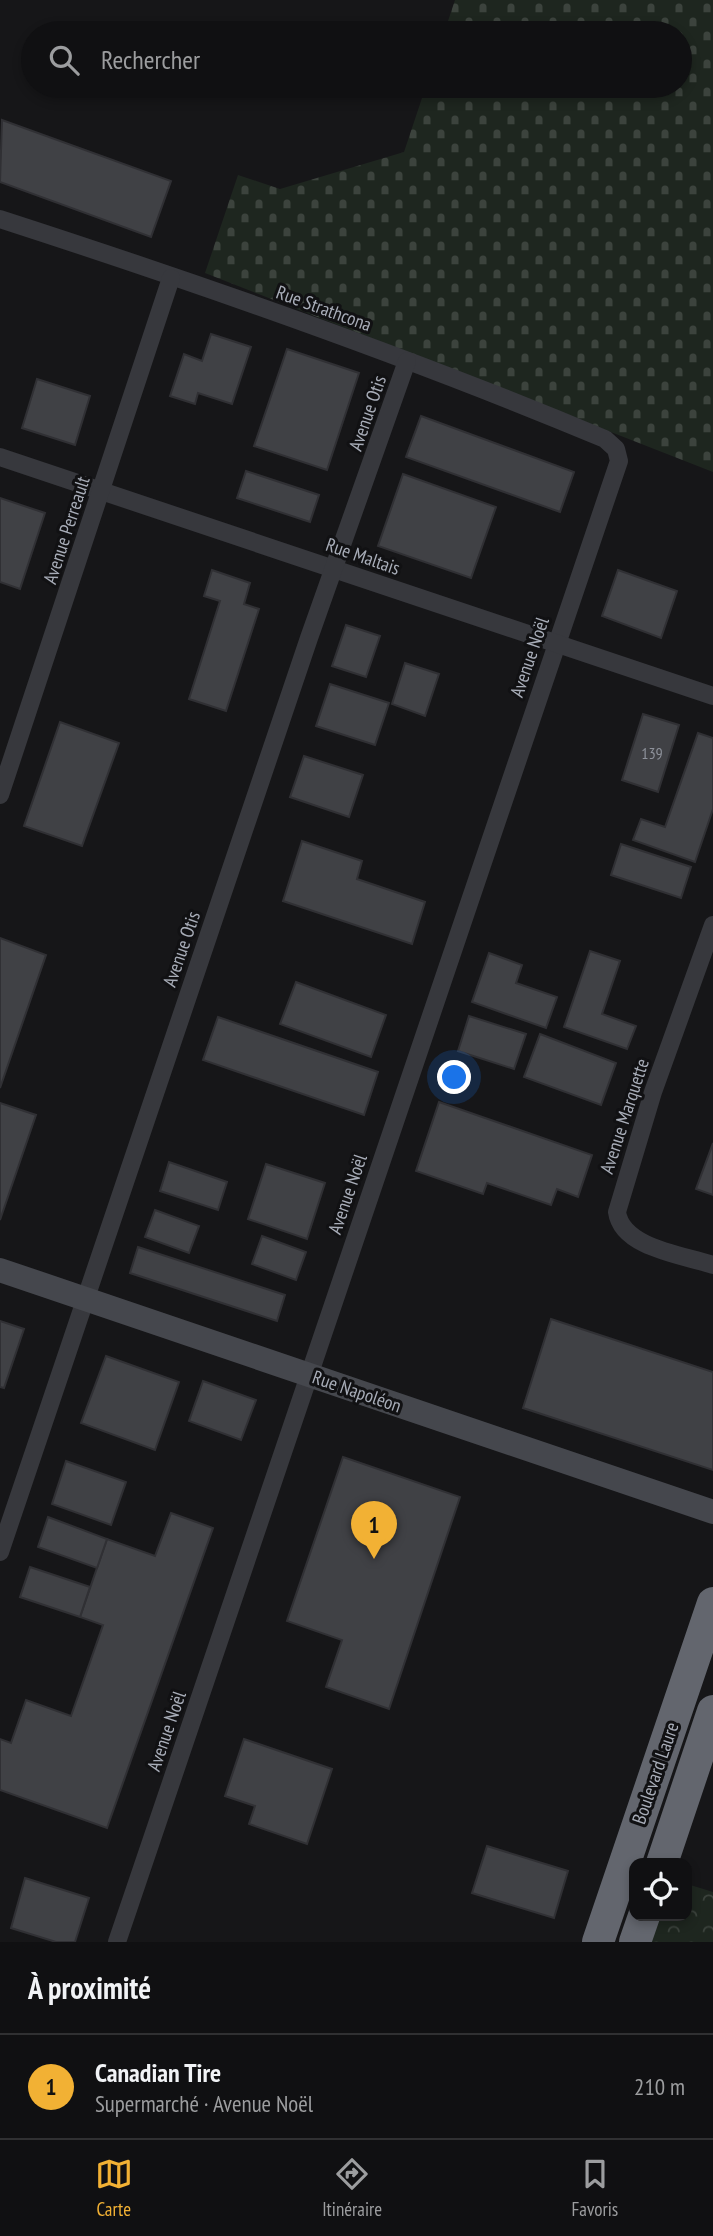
<!DOCTYPE html>
<html lang="fr">
<head>
<meta charset="utf-8">
<style>
	:root { --surface:#101012; --page:#19191b; --text:#f1f3f6; --muted:#9c9d9f; --line:#303032; --accent:#f2b134 }
	body { margin:0; font-family:"PT Sans Narrow",sans-serif; background:var(--page); color:var(--text) }
	.controls { position:absolute; right:21px; bottom:21px; display:grid; overflow:hidden; border-radius:14px; box-shadow:0 4px 10px #0003 }
	.controls button { width:63px; height:63px; display:grid; place-items:center; padding:0; border:0; border-bottom:2px solid var(--line); background:var(--surface); color:var(--text); font:35px sans-serif }
	.you { position:absolute; left:455px; top:1078px; width:24px; height:24px; margin:-18px; border:5px solid #fff; border-radius:50%; background:#1a73e8; box-shadow:0 0 0 10px #1a73e833 }
	.badge { display:grid; place-items:center; width:46px; height:46px; border-radius:50%; background:var(--accent); color:#111; font-size:23px; font-weight:700 }
	.pin { position:absolute; translate:-50% -58px; filter:drop-shadow(0 2px 4px #0008) }
	.pin::after { content:''; position:absolute; top:37px; width:24px; height:21px; background:inherit; clip-path:polygon(0 0,100% 0,50% 100%) }
	.list { margin:0; padding:0; list-style:none }
	h2 { display:flex; justify-content:space-between; align-items:center; height:91px; margin:0; padding:0 28px; font-size:30px }
	h2 small { font-size:23px; font-weight:400; color:var(--muted) }
	.list li { display:grid; grid-template-columns:46px 1fr auto; gap:21px; align-items:center; box-sizing:border-box; height:105px; padding:0 28px; border-top:2px solid var(--line) }
	.list b { display:block; font-size:26px; white-space:nowrap }
	.list p { margin:0; font-size:23px; white-space:nowrap; color:var(--muted) }
	.list em { font-size:23px; font-style:normal; color:var(--muted) }
	.icon { flex:none; width:38px; height:38px; fill:none; stroke:currentColor; stroke-width:2; stroke-linecap:round; stroke-linejoin:round }
	.map { position:relative; flex:none; width:713px; height:1942px; overflow:hidden }
	.search { position:absolute; background:var(--surface); box-shadow:0 4px 10px #0003; left:21px; right:21px; top:21px; height:77px; display:flex; align-items:center; gap:18px; box-sizing:border-box; padding:0 24px; border-radius:38px; color:var(--muted); font-size:26px }
	.sheet { height:196px; background:var(--surface) }
	nav { display:flex; justify-content:space-around; align-items:center; box-sizing:border-box; height:98px; border-top:2px solid var(--line); background:var(--surface); font-size:19px; color:var(--muted) }
	nav a { display:grid; justify-items:center; gap:4px }
	nav .on { color:var(--accent) }
	.map>svg:first-child { display:block }
	.cemetery { fill:url(#cemetery-stones) }
	.park { fill:url(#park-crowns) }
	.building { fill:#404145; stroke:#303034; stroke-width:2 }
	.lines { fill:none; stroke-linecap:round; stroke-linejoin:round }
	.street { stroke:#37383d; stroke-width:18 }
	.secondary { stroke:#45474d; stroke-width:24 }
	.highway { stroke:#63666e; stroke-width:32 }
	.labels { text-anchor:middle; dominant-baseline:central; stroke-width:6; stroke-linejoin:round; paint-order:stroke }
	.number-label { font-size:16px; fill:#8e929b }
	.street-label { font-size:19px; fill:#a8adb8; stroke:#111113 }
</style>
</head>
<body>
<div class="map">
<svg width="713" height="1942" viewBox="0 0 713 1942">
	<defs>
		<pattern id="cemetery-stones" width="16" height="16" patternUnits="userSpaceOnUse" patternTransform="scale(1.75)"><rect width="16" height="16" fill="#1e261f"/><path d="M2 7V4a2 2 0 0 1 4 0v3zM10 15v-3a2 2 0 0 1 4 0v3z" fill="#3c433d"/></pattern>
		<pattern id="park-crowns" width="20" height="18" patternUnits="userSpaceOnUse" patternTransform="scale(1.75)"><rect width="20" height="18" fill="#1e261f"/><path d="M2 6a3 3 0 1 1 6 0M12 15a3 3 0 1 1 6 0" fill="none" stroke="#3c433d"/></pattern>
	</defs>
	<rect width="100%" height="100%" fill="#161618"/>
	<polygon class="cemetery" points="455,0 713,0 713,472 205,273 238,175 280,189 404,152 426,86 680,86 680,33 444,33"/>
	<polygon class="park" points="687,1884 713,1892 713,1942 635,1942 644,1916 687,1916"/>
	<g class="building">
		<polygon points="2,120 171,181 151,237 0,182"/>
		<polygon points="211,334 251,347 232,404 198,393 195,404 170,396 184,354 202,361"/>
		<polygon points="287,349 359,373 327,470 254,446"/>
		<polygon points="37,379 90,396 75,445 22,428"/>
		<polygon points="421,416 574,472 560,512 406,457"/>
		<polygon points="246,471 319,495 310,522 237,498"/>
		<polygon points="403,474 496,507 471,578 378,546"/>
		<polygon points="0,498 45,513 20,589 0,582"/>
		<polygon points="212,570 250,583 244,604 259,609 226,711 189,699 220,601 204,596"/>
		<polygon points="618,570 677,591 661,638 602,616"/>
		<polygon points="346,625 380,636 366,677 332,666"/>
		<polygon points="405,663 439,674 425,716 392,704"/>
		<polygon points="330,684 389,703 375,745 316,726"/>
		<polygon points="643,714 679,725 658,792 622,780"/>
		<polygon points="60,722 119,743 82,846 24,826"/>
		<polygon points="698,733 713,738 713,809 695,862 633,840 641,819 665,827"/>
		<polygon points="304,756 363,775 349,817 290,797"/>
		<polygon points="302,841 362,861 357,879 425,902 412,944 283,901"/>
		<polygon points="621,844 691,867 681,898 611,875"/>
		<polygon points="0,938 46,955 0,1088"/>
		<polygon points="590,951 620,961 602,1014 636,1026 627,1049 564,1027"/>
		<polygon points="489,953 522,965 516,983 557,997 546,1028 472,1002"/>
		<polygon points="296,982 386,1015 371,1057 280,1024"/>
		<polygon points="469,1016 526,1034 514,1069 458,1051"/>
		<polygon points="218,1017 378,1072 364,1115 203,1060"/>
		<polygon points="540,1034 616,1063 601,1105 524,1077"/>
		<polygon points="439,1102 592,1155 578,1197 557,1189 551,1205 487,1183 483,1194 416,1171"/>
		<polygon points="0,1103 36,1115 0,1220"/>
		<polygon points="713,1143 713,1195 696,1189"/>
		<polygon points="169,1162 227,1182 218,1210 160,1191"/>
		<polygon points="266,1164 325,1183 307,1239 248,1219"/>
		<polygon points="155,1210 199,1226 189,1253 145,1237"/>
		<polygon points="262,1236 306,1252 296,1280 252,1264"/>
		<polygon points="138,1247 285,1295 277,1321 130,1273"/>
		<polygon points="551,1319 713,1372 713,1470 523,1408"/>
		<polygon points="0,1321 24,1329 4,1388 0,1387"/>
		<polygon points="106,1356 179,1382 155,1450 81,1423"/>
		<polygon points="203,1381 256,1400 241,1440 189,1421"/>
		<polygon points="343,1457 460,1497 389,1709 326,1687 342,1640 287,1621"/>
		<polygon points="66,1461 126,1482 111,1525 52,1504"/>
		<polygon points="171,1513 213,1528 107,1828 0,1790 0,1739 11,1743 26,1700 71,1716 103,1625 80,1617 107,1539 155,1556"/>
		<polygon points="48,1517 107,1539 97,1568 38,1547"/>
		<polygon points="30,1567 90,1587 80,1617 20,1597"/>
		<polygon points="244,1739 332,1769 307,1844 249,1824 255,1806 225,1796"/>
		<polygon points="487,1846 568,1871 554,1918 472,1893"/>
		<polygon points="25,1878 89,1898 75,1942 56,1942 11,1928"/>
	</g>
	<g class="lines">
		<g class="street">
			<path d="M0,219c204,66 407,137 605,220l11,10 3,12 -502,1481"/>
			<polyline points="0,457 713,696"/>
			<polyline points="0,795 171,278"/>
			<path d="M713,925l-60,167 -36,120c5,36 66,43 96,53"/>
			<polyline points="0,1552 309,638 407,361"/>
		</g>
		<polyline class="secondary" points="0,1270 713,1512"/>
		<g class="highway">
			<polyline points="662,1863 713,1711"/>
			<polyline points="598,1942 713,1603"/>
			<polyline points="635,1942 644,1916"/>
		</g>
	</g>
	<g class="labels">
		<g class="number-label">
			<text x="652" y="753">139</text>
		</g>
		<g class="street-label">
			<text transform="translate(324 308) rotate(20)">Rue Strathcona</text>
			<text transform="translate(367 413) rotate(-71)">Avenue Otis</text>
			<text transform="translate(66 530) rotate(-72)">Avenue Perreault</text>
			<text transform="translate(363 556) rotate(19)">Rue Maltais</text>
			<text transform="translate(529 657) rotate(-71)">Avenue Noël</text>
			<text transform="translate(181 949) rotate(-71)">Avenue Otis</text>
			<text transform="translate(624 1116) rotate(-72)">Avenue Marquette</text>
			<text transform="translate(347 1194) rotate(-71)">Avenue Noël</text>
			<text transform="translate(357 1391) rotate(19)">Rue Napoléon</text>
			<text transform="translate(166 1731) rotate(-71)">Avenue Noël</text>
			<text transform="translate(655 1773) rotate(-71)">Boulevard Laure</text>
		</g>
	</g>
</svg>
<div class="controls">
<button><svg class="icon" aria-label="locate" viewBox="0 0 24 24"><circle cx="12" cy="12" r="6"/><path d="M12 2v4M12 18v4M2 12h4M18 12h4"/></svg></button>
</div>
<div class="you"></div>
<div class="pin badge" style="left:374px;top:1559px">1</div>
<div class="search"><svg class="icon" aria-label="search" viewBox="0 0 24 24"><circle cx="10" cy="10" r="6"/><path d="M15 15l6 6"/></svg>Rechercher</div>
</div>
<section class="sheet">
<h2>À proximité<small></small></h2>
<ul class="list">
<li><span class="badge">1</span><div><b>Canadian Tire</b><p>Supermarché · Avenue Noël</p></div><em>210 m</em></li>
</ul>
</section>
<nav>
<a class="on"><svg class="icon" aria-label="map" viewBox="0 0 24 24"><path d="M3 6l6-2 6 2 6-2v14l-6 2-6-2-6 2zM9 4v14M15 6v14"/></svg>Carte</a>
<a><svg class="icon" aria-label="directions" viewBox="0 0 24 24"><path d="M12 3l9 9-9 9-9-9zM9 14v-3h6M13 9l2 2-2 2"/></svg>Itinéraire</a>
<a><svg class="icon" aria-label="saved" viewBox="0 0 24 24"><path d="M7 4h10v16l-5-4-5 4z"/></svg>Favoris</a>
</nav>
</body>
</html>
